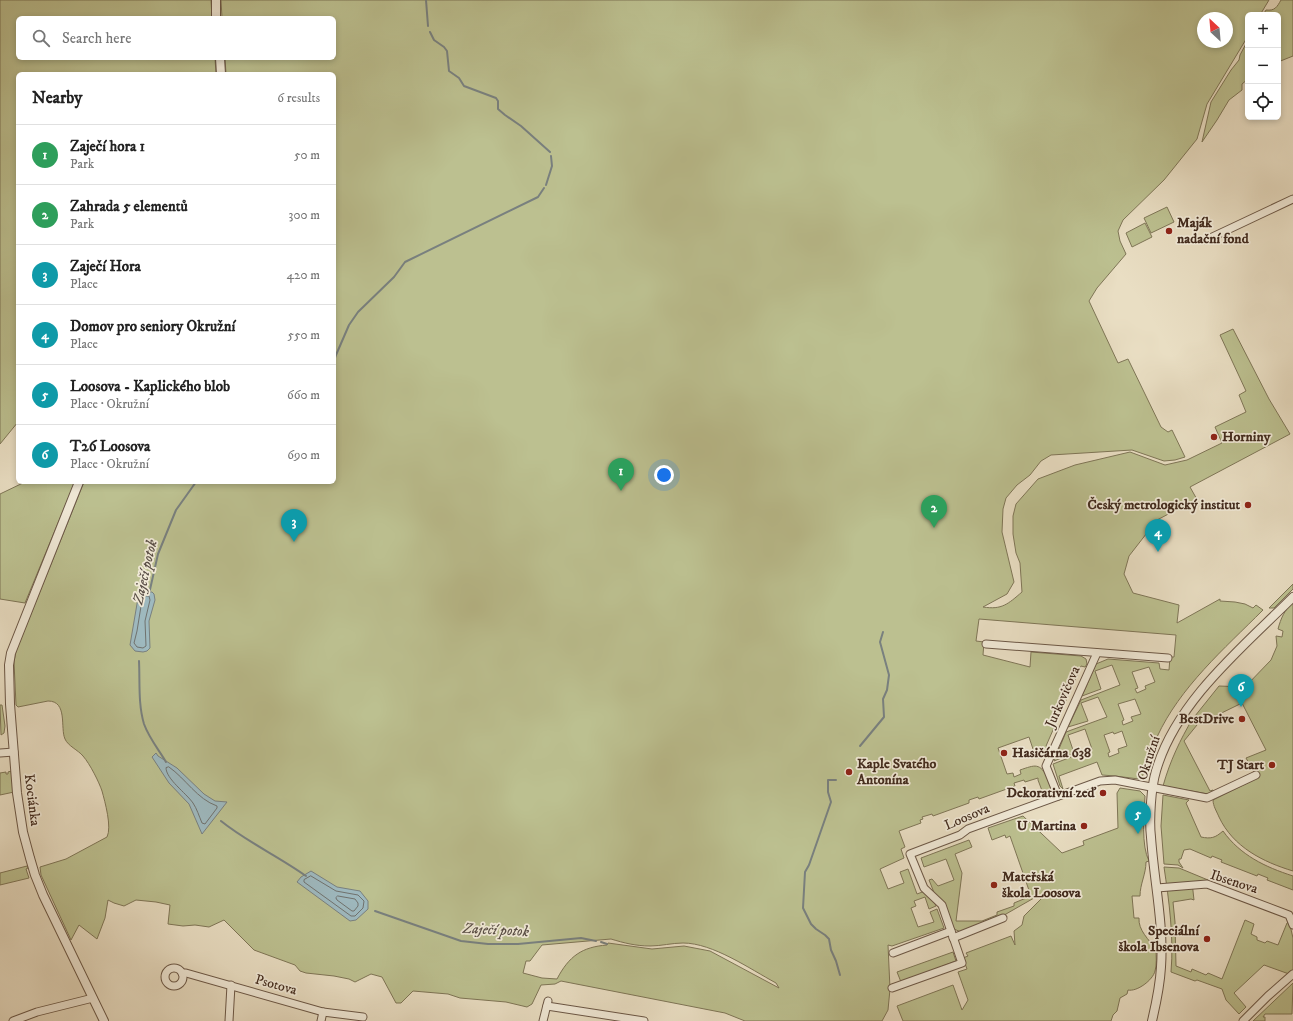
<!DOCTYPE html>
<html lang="en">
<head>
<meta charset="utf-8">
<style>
	:root { --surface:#fff; --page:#f2f2f2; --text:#222; --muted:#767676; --line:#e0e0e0; --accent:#7c3aed }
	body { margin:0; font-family:"IM FELL DW Pica",serif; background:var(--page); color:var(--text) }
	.controls { position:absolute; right:12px; top:12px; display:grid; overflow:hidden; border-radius:6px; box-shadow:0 2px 6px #0003 }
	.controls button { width:36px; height:36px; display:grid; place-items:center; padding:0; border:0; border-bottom:1px solid var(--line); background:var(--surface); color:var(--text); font:20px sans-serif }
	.compass { position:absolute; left:1197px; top:12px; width:36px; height:36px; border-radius:50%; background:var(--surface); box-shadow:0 2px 6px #0003; rotate:334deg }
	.you { position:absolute; left:664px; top:475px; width:14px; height:14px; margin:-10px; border:3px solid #fff; border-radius:50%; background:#1a73e8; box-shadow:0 0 0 6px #1a73e833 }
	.badge { display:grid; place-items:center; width:26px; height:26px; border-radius:50%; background:var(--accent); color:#fff; font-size:13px; font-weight:700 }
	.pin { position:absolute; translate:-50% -33px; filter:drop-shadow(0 1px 2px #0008) }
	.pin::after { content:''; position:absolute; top:21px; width:14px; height:12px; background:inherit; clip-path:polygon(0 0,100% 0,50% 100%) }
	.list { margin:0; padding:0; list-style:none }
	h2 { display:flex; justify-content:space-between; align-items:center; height:52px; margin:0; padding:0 16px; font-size:17px }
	h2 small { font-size:13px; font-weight:400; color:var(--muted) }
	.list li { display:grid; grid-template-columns:26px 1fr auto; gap:12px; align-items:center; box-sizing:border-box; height:60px; padding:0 16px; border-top:1px solid var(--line) }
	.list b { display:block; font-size:15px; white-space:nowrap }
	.list p { margin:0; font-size:13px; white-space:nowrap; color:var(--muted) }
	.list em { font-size:13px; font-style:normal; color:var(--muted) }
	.icon { flex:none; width:22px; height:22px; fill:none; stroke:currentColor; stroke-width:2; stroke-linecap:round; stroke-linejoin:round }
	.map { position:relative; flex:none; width:1293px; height:1021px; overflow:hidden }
	.search { position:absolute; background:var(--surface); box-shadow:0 2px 6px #0003; left:16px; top:16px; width:320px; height:44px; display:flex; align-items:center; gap:10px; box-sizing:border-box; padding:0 14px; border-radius:6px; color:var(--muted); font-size:15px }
	.panel { position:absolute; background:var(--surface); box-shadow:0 2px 6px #0003; left:16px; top:72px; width:320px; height:412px; border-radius:6px }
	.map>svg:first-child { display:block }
	.green { fill:#bcc090; stroke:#7f7657; fill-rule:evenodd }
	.water { fill:#9eb9bf; stroke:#79807f }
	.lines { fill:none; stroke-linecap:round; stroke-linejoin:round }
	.shore { stroke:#70726e; stroke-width:1 }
	.stream { stroke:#79807f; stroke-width:2 }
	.minor-casing { stroke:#6c5847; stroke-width:9 }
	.tertiary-casing { stroke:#6c5847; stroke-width:10 }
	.minor { stroke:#f1ead8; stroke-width:7 }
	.tertiary { stroke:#f1ead8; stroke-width:8 }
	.poi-dot { fill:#8f2418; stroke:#f1ead8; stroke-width:1.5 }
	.labels { text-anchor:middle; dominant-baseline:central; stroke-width:3.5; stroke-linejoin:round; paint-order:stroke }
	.poi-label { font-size:14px; font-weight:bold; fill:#422b1e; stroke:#f1ead8; text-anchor:end }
	.street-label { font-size:14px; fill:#422b1e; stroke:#f1ead8 }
	.water-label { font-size:15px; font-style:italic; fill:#594e46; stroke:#f1ead8 }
</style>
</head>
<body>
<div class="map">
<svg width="1293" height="1021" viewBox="0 0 1293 1021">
	<rect width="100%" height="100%" fill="#e9dec3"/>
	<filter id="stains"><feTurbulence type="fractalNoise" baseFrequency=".005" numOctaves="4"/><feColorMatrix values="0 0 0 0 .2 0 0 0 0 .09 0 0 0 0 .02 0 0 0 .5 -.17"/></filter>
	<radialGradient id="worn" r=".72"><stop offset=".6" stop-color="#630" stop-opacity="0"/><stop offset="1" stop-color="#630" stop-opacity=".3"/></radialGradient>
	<g class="green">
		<polygon points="0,0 211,0 212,18 18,18 18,58 215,58 216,74 18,74 18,422 0,444"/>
		<path d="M221,0h1048l-9,15h-12v21l-41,68 -10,35 -33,41 -41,40 -5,11 2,10 6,13 -29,34 -8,13 29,62 10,-4 33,68 7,5 4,-2 13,27 -10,3 -11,1 -32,-11 -81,5 -10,6 -11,14 -13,10 -11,13 -3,11 -1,23 12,50 -7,12 -24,13c19,3 25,-3 39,-15l-2,-29 -4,-10 -3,-19v-18l3,-12 22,-25 37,-14 55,-13 35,13 22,-5 35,-17 -7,-16 31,-15 -7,-17 7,-4 -26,-56 13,-6 36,70 21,35 -100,53 9,16 -21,6 -21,11 -28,36 -5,18 9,19 46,12 -2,18 43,-24v2l15,1 10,2 8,4 3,-3 7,5c-39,39 -83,77 -106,127 -6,13 -9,27 -15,40l-3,2 -24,-3 -13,-1 -5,-13 -38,14 4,13 -3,-3 -7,-22 39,-15 -7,-20 -17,6 6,18 -20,8 12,-29 41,-15 -9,-20 -17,6 7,18 -20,6 13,-27 39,-15 -8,-20 -17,6 6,18 -19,7 14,-32 12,-5 51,4 1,6 9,1 1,-13h4l2,-22 -197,-16 -3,22 8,1 -1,13 47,12 1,-15 50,4 5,3 1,5 -2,3 -4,-1 -35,80 4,2 -5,9 -7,1 -3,-3 -6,-18 -31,11 9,26 6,-1 1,4 7,-3 -1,-4c15,-5 20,-8 28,9 2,5 4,9 3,15l-7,2 -6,-16v-2l-13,4 -1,-2 -10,3 1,3 -36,13 -1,-2 -9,3v3l-36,13 -1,-2 -10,3 1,2 -3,1 1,3 -22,8 6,16 -4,2 3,9 -24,11 8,20 16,-6 -4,-11 8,-3 9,25 8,-3 8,8 3,7 -7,3 -4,-12 -11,4 2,5 -5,2 7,19 16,-5 -4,-10 7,-3 7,19 -52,18 -4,-1 2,44 -2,21 -6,11h-137l-20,-8 -164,-32 -6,3 -14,1 -9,19 -5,3 -21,-5 -46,-4 -12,-4 -35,-3 -12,12h-5l-14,-26 -11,-3 -16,8 -6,-3 -15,-3 -28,-3 -6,-2 -5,-6 -41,-15 -30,-30 -15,7 -14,-2 -12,1 -15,-2 2,-19 -14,-3 -20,-2 -12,6 -10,-3 -6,-3 -3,18 -8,21 -18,-14 -8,15 -30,-65 -1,-8 26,-8 41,-22c5,-10 -2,-35 -5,-46 -3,-9 -12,-27 -19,-35 -5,-6 -15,-10 -18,-17 -5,-11 3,-38 -17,-38l-30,6 -2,-2 -2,-43 2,-11 68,-169h250v-408h-108l-1,-16h109v-40h-112zM1203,18h24v24h-24zM1149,667l6,15 -10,4 1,3 -9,4 -2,-4 3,-1 -6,-16zM1135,699l6,15 -10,3 2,4 -10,4 -1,-4 2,-1 -6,-16zM1122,731l5,15 -9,3 1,4 -10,4 -1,-4 2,-1 -6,-17 9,-3 1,2zM611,939c13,4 25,7 39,7 11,0 22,-3 33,-3 30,0 67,26 93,40l3,5 -69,-37 -26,-5 -32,3 -44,-6 -1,2c-25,2 -38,11 -50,34l-15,-1 -19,-5 3,-12h4l12,-16z"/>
		<path d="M1281,0h12v56l-15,6v-47h-15l3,-5c9,1 11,-3 15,-10z"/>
		<polygon points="1248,40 1248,79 1242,84 1242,90 1229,100 1217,120 1202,142 1211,102 1231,70 1239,60 1240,55"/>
		<polygon points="1167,207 1174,222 1151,233 1144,218"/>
		<polygon points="1145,223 1152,237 1132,247 1126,233"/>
		<polygon points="25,482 75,482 25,603 0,599 0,494"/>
		<polygon points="1293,584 1293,589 1274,608 1269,608"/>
		<path d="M1293,602v269c-30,-9 -60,-24 -74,-54 -2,-5 -6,-11 -6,-17l44,-22 -11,-20 20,-8 -24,-47 -43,21 -4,-8 24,-30 26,1 26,-27 6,-14 -1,-10 6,1 1,-6 -5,-2c3,-11 6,-18 15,-27z"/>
		<polygon points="0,705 2,705 5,726 4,733 1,735"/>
		<path d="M1193,718l4,7 -13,16 26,50 3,-1 1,2 -6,2 -45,-8c7,-25 17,-46 30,-68z"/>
		<polygon points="11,771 14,792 0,795 0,773 6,772 6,774 8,774 8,772"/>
		<path d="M1120,788l20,3 5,5c-1,18 -4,50 4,65l-3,1c0,12 -6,22 -6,34h-8l2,22h5c-1,12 10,22 17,31 0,7 1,16 -1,22 -2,9 -18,21 -27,19l-1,4 -7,4 -3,13 -4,4 -2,6h-208l-6,-15 56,-21 9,25 6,-10 -10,-28 9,-3 -4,-11 5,-2 -2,-3 45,-17 4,9 -1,-14 8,-6 2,-9 18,-18h-8l-35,20 -38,14 -7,-3 -19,-34 -6,-15 3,-1 6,7 16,-6 -8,-21 -22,8 -3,-9 48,-18 3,7 -17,7 7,19 -6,48h26l15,-6v-3l17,-6v-3l17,-7 -21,-60 -4,2 -1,-3 -13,5 -4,-12 35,-12 39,37 22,-8 -1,-4 35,-13 -1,-35z"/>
		<path d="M1163,795l26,5 -3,3 15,34c10,2 14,1 22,-6 17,24 42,36 70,45v14l-26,-10 1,-2 -10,-4 -1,2 -36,-14 1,-2 -10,-4 -1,2 -21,-9 -6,1 -3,9h-2v3l4,6 -5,-3 -14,-1 -3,-38z"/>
		<polygon points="27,866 28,868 26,869 29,878 0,885 0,873"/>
		<path d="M1164,867l15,1 29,12 -16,2 2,18 -3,-1 -18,3 2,20 1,44 15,6 1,-3 14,6 2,-2 14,6 23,-59 9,4 -3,10 6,3v3l8,3 2,-2 11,4 9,-22 2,-2 4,17v32l-4,4 -25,-9 -30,28 12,14 -7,7 -13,-14 -4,-11 -25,-9 -2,1 -24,-9c3,-35 -2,-71 -7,-105z"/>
		<polygon points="953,952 956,961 901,982 897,972"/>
		<polygon points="1293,983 1292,1014 1265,1014 1263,1017 1265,1017 1265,1021 1253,1021"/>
	</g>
	<g class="water">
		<polygon points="144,592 152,592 154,594 155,600 149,621 150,648 147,651 143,652 135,651 130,645 138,598"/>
		<polygon points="156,753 158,756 177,768 204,794 215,801 227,802 202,834 189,804 169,783 152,757"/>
		<polygon points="311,871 337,887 360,891 368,901 368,909 356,920 350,921 297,882 301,877"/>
	</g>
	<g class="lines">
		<g class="shore">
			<polygon points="145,596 149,596 150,600 145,621 146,646 143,648 137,647 134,643 137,631 142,600"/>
			<path d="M169,767c17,12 28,32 48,39v2l-12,16 -3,-1c-3,-7 -5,-14 -9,-20 -7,-10 -27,-24 -27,-35z"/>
			<polygon points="311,876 336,891 358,895 364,901 363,908 355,916 351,916 304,882 304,880"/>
			<polygon points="338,896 355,899 358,903 358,906 354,911 352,911 337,900 336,898"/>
		</g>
		<g class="stream">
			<polyline points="426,0 428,26"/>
			<polyline points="430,32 434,40 444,47 447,51 449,71 459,78 464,86 496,98 498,101 498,109 505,115 521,126 550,152"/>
			<polyline points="546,185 552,166 551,156"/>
			<polyline points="334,361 336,355 349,325 358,312 394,277 405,262 538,197 544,188"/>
			<polyline points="149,594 158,554 176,510 196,482"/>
			<path d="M139,661c1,21 -1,43 5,63 5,14 15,26 22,38"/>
			<polyline points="860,746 884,717 883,699 887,690 889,675 880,642 883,632"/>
			<polyline points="836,780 828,780 828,792 831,802 809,865 805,872 803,908 811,924 816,929 825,935 829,939 831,950 836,961 840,975"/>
			<path d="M221,821c26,21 57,35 85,55"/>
			<polyline points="375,911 461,941 488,944 518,944 581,938 596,941"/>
			<polyline points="601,942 607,944"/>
		</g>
		<defs>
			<g id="minor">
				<polyline points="1206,240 1293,199"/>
				<polyline points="986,644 1168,658"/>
				<polyline points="0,753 14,752"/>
				<polyline points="1058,796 1046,766 1097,653"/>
				<polyline points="1157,888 1207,884 1289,915 1293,925"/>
				<polyline points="953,938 1003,918"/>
				<polyline points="893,953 951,931"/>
				<circle cx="174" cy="977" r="9"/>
				<polyline points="182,973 186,973 323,1012 363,1017"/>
				<polyline points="892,988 962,963 942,905 924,888 910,854 960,835 968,829 1100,781 1115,780 1207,798 1256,775"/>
				<polyline points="547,1006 644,1021"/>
				<polyline points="13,1021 37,1012 93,998"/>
				<polyline points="229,1021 231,985"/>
				<polyline points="321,1021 323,1012"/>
				<polyline points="543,1021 548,1001"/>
				<polyline points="1243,1021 1268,996 1293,974"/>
			</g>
			<g id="tertiary">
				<polyline points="216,0 216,18"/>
				<polyline points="220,58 221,74"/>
				<polyline points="79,482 11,653 9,665 10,704 17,793 23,832 30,858 35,875 43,895 104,1021"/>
				<path d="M1152,1021c4,-17 8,-36 9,-54 3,-43 -7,-86 -10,-130 -2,-16 0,-50 5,-66 20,-70 87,-124 137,-174"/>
			</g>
		</defs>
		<use href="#minor" class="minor-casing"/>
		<use href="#tertiary" class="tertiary-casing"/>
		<use href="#minor" class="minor"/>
		<use href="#tertiary" class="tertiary"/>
	</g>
	<g class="poi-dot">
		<circle cx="1169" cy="231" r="4"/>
		<circle cx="1214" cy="437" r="4"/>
		<circle cx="1248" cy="505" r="4"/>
		<circle cx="1242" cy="719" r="4"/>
		<circle cx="1004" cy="753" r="4"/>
		<circle cx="1272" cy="765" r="4"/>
		<circle cx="849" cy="772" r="4"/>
		<circle cx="1103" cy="793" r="4"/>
		<circle cx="1084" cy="826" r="4"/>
		<circle cx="994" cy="885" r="4"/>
		<circle cx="1207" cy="939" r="4"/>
	</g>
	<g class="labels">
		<g class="poi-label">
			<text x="1177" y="223" text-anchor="start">Maják<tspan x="1177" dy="16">nadační fond</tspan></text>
			<text x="1222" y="437" text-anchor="start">Horniny</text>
			<text x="1240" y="505">Český metrologický institut</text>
			<text x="1234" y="719">BestDrive</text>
			<text x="1012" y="753" text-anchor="start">Hasičárna 638</text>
			<text x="857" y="764" text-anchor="start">Kaple Svatého<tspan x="857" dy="16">Antonína</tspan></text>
			<text x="1264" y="765">TJ Start</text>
			<text x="1095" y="793">Dekorativní zeď</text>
			<text x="1076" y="826">U Martina</text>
			<text x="1002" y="877" text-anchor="start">Mateřská<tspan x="1002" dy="16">škola Loosova</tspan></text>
			<text x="1199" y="931">Speciální<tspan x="1199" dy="16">škola Ibsenova</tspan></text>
		</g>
		<g class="street-label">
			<text transform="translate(1063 697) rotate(-66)">Jurkovičova</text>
			<text transform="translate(1149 758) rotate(-72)">Okružní</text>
			<text transform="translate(32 800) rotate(83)">Kociánka</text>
			<text transform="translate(967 817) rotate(-23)">Loosova</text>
			<text transform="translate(1234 882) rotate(18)">Ibsenova</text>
			<text transform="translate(276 985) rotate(16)">Psotova</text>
		</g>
		<g class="water-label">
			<text transform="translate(145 572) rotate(-77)">Zaječí potok</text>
			<text transform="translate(496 930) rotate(3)">Zaječí potok</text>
		</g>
	</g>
	<rect width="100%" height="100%" filter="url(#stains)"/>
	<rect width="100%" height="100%" fill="url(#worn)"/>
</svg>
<div class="controls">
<button>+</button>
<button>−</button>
<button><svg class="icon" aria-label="locate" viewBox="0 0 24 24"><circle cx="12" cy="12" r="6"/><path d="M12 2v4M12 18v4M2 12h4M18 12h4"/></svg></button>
</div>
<svg class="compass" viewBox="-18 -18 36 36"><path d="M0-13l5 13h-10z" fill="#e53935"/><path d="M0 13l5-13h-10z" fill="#767676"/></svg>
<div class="you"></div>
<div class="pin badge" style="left:621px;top:491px;background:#2e9e5b">1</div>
<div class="pin badge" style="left:934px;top:528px;background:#2e9e5b">2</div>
<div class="pin badge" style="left:294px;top:542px;background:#0f9aa8">3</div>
<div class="pin badge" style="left:1158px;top:552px;background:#0f9aa8">4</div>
<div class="pin badge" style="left:1138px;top:834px;background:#0f9aa8">5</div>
<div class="pin badge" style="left:1241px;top:707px;background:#0f9aa8">6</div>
<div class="search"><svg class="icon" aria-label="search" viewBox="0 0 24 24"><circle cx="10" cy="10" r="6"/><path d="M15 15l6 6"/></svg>Search here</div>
<section class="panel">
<h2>Nearby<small>6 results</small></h2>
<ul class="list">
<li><span class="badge" style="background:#2e9e5b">1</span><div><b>Zaječí hora 1</b><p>Park</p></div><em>50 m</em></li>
<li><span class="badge" style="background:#2e9e5b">2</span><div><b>Zahrada 5 elementů</b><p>Park</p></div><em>300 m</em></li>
<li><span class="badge" style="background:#0f9aa8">3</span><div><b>Zaječí Hora</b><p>Place</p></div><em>420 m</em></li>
<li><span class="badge" style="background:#0f9aa8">4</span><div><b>Domov pro seniory Okružní</b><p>Place</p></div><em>550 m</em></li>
<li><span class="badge" style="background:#0f9aa8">5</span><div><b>Loosova - Kaplického blob</b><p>Place · Okružní</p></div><em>660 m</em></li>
<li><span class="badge" style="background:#0f9aa8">6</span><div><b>T26 Loosova</b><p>Place · Okružní</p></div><em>690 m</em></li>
</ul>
</section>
</div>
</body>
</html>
